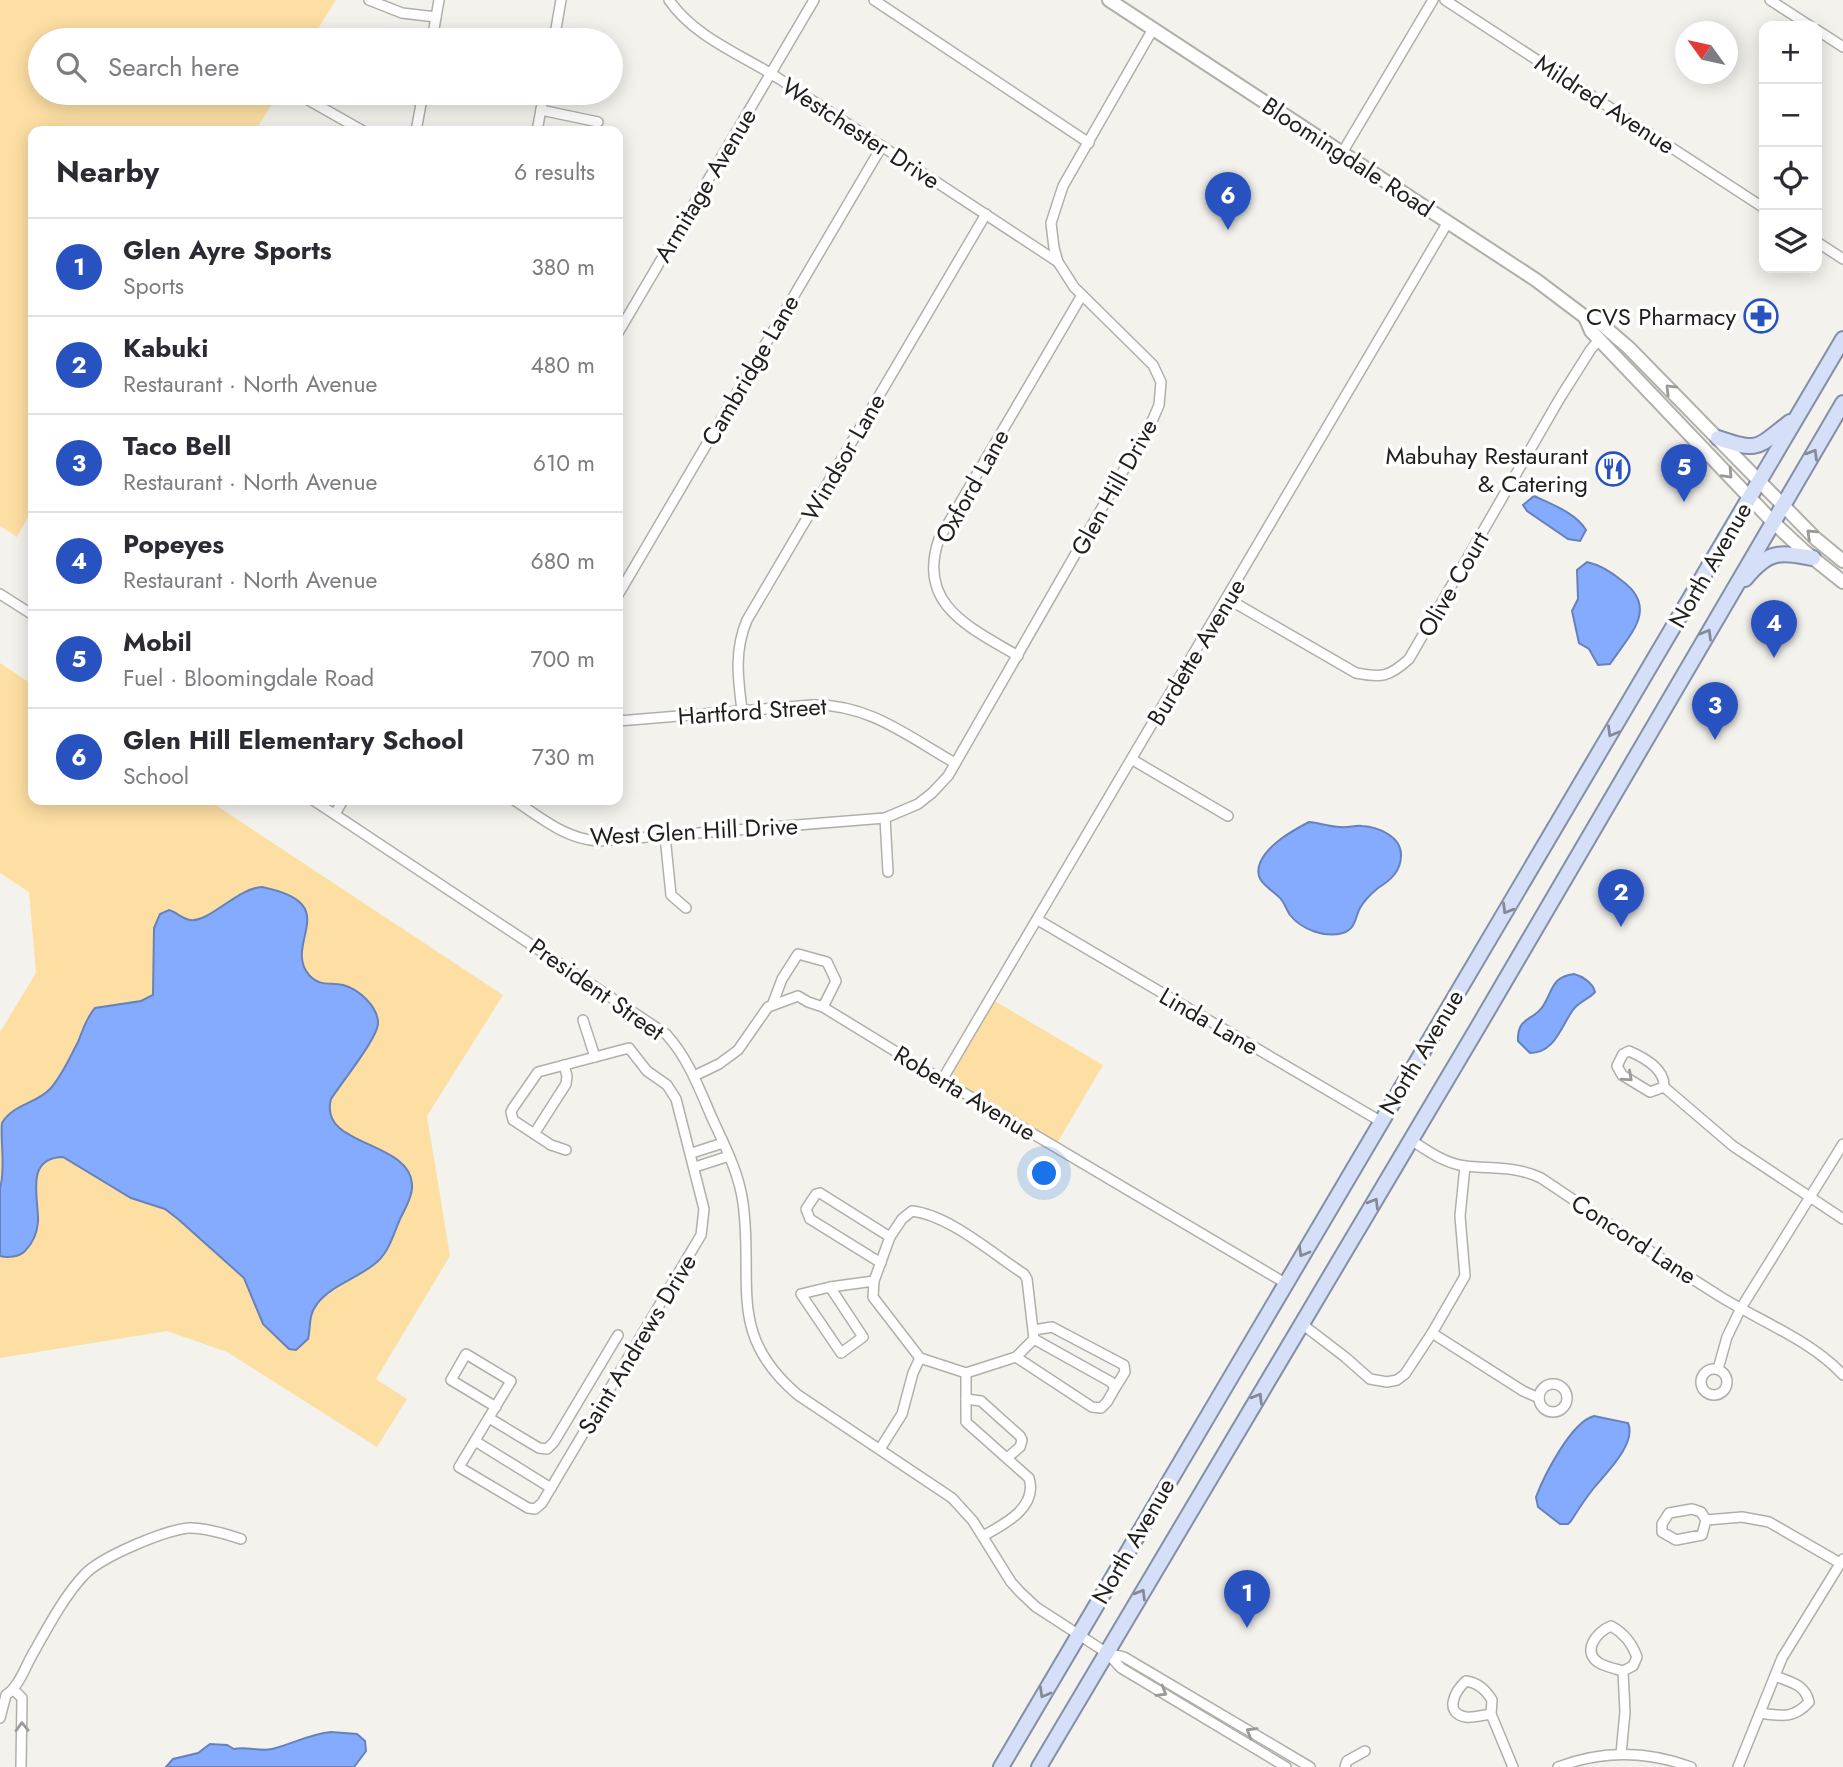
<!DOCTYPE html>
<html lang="en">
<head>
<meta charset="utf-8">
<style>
	:root { --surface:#fff; --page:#f2f2f3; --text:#2b2b33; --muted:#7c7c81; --line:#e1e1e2; --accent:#2952c1 }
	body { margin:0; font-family:Jost,sans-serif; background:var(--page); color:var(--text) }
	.controls { position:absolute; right:21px; top:21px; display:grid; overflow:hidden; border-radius:14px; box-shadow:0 4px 18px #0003 }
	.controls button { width:63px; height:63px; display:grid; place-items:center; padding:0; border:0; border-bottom:2px solid var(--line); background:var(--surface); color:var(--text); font:35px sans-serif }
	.compass { position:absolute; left:1675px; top:21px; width:63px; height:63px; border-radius:50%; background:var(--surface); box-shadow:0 4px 18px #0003; rotate:303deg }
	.you { position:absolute; left:1045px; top:1174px; width:24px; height:24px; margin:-18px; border:5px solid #fff; border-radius:50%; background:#1a73e8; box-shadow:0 0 0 10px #1a73e833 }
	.badge { display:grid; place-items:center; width:46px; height:46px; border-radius:50%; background:var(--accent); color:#fff; font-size:23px; font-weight:700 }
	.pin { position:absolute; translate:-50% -58px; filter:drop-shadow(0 2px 4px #0008) }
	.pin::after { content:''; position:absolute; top:37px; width:24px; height:21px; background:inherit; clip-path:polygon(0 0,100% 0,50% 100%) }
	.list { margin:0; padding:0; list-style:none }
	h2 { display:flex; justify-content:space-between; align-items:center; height:91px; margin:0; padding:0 28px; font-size:30px }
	h2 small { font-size:23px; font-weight:400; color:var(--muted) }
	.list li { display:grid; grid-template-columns:46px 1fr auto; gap:21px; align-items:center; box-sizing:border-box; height:98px; padding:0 28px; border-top:2px solid var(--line) }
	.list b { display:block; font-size:26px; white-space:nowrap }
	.list p { margin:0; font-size:23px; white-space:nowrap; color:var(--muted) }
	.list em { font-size:23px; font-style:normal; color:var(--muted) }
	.icon { flex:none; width:38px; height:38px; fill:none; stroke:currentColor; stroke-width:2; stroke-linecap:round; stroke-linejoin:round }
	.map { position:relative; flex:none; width:1843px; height:1767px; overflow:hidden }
	.search { position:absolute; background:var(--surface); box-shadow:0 4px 18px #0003; left:28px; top:28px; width:595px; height:77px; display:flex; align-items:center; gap:18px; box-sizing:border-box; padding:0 24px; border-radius:38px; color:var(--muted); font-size:26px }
	.panel { position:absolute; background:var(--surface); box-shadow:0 4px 18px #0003; left:28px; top:126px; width:595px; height:679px; border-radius:14px }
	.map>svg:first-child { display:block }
	.green { fill:#fddfa3 }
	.water { fill:#85abfe; stroke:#6781ba; stroke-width:2 }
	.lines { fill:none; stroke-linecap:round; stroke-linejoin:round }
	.street-casing { stroke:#b1afaa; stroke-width:12 }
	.secondary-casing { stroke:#b1afaa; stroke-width:16 }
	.primary-casing { stroke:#838fa8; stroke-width:18 }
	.street { stroke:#fff; stroke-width:9 }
	.secondary { stroke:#fff; stroke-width:12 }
	.primary { stroke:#d5e0f8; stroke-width:14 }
	.oneway { stroke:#9b9a99 }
	.oneway2 { stroke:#848995 }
	.labels { text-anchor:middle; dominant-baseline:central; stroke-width:7; stroke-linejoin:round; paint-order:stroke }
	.street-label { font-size:24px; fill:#201f1d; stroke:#fff }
	.poi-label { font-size:24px; fill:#201f1d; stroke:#fff; text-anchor:end }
</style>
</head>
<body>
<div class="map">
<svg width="1843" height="1767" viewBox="0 0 1843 1767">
	<rect width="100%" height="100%" fill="#f4f2ed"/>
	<g class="green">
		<polygon points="0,0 336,0 311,40 40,40 40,93 279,93 255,131 33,131 33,508 17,537 0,526"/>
		<polygon points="0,663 33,685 33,800 208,800 503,995 427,1116 450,1256 376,1379 407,1399 377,1447 227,1352 167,1331 0,1358 0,1032 36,973 29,892 0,873"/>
		<polygon points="993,1000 1103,1065 1056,1145 945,1079"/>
	</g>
	<g class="water">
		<path d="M1534,496c17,8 42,17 52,34l-6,11 -12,-2 -41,-28 -4,-6z"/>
		<path d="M1587,562c13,3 23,9 34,18 39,28 9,54 -11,84l-12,1 -9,-16 -10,-6 -7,-32 6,-12 -1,-29z"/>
		<path d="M1309,822c11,1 21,5 31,5 8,1 15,-2 22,-1 16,1 39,10 39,29 0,16 -10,25 -23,33 -6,5 -14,13 -18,20 -5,9 -4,21 -17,25 -18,5 -41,-3 -53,-18 -4,-6 -6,-14 -11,-18 -10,-10 -26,-16 -19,-34 8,-19 32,-32 49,-41z"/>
		<path d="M262,887c84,17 20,56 47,88 11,12 21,7 34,10 16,4 35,22 35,38 0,15 -37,60 -47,76 -13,48 78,41 81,85 1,11 -7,25 -12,35 -6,14 -11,32 -22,42 -18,17 -46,23 -61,43 -9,11 -6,23 -9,35l-12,11 -7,-1 -26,-25 -19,-46 -66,-59 -13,-10 -34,-11 -68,-41c-39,1 -24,41 -25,65 -1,11 -5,21 -13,29 -6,6 -17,7 -25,5v-68c6,-19 0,-49 2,-65 11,-19 34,-19 48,-34 12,-13 20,-32 28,-47 5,-12 8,-24 17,-34l46,-7 12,-6 1,-67 6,-14 9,-4c7,2 14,9 21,10 19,3 47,-32 72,-33z"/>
		<path d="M1574,974c8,2 19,9 21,18 -6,7 -17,10 -22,18 -12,16 -18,43 -43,43l-12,-12c-1,-25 16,-20 25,-35 10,-15 8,-29 31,-32z"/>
		<path d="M1594,1416l34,7c9,21 -23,51 -35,66 -8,10 -15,21 -22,32l-3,3h-8l-22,-17 -2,-10c8,-21 35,-75 58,-81z"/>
		<path d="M331,1732l26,2 8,7 1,10 -12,16h-188l7,-8 25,-6 12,-9 17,1 7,4c14,-3 25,3 38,0 21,-5 37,-15 59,-17z"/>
	</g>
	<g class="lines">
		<defs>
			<g id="street">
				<polyline points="369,0 402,13 436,17"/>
				<path d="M669,0c26,38 74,55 112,80 92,61 185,121 277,182"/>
				<polyline points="874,0 1089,143"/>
				<polyline points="1445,0 1764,208"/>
				<polyline points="1770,0 1810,26"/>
				<polyline points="1817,30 1843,47"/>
				<polyline points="432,40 439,0"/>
				<polyline points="554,40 561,0"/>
				<polyline points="296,93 363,131"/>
				<polyline points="541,110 598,122"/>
				<polyline points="416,131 423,93"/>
				<polyline points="537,131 544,93"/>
				<polyline points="1342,153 1433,0"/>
				<polyline points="1817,242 1843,259"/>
				<polyline points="618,333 814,0"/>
				<polyline points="0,594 33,615"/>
				<polyline points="618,595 882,146"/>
				<path d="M1228,599l128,74c26,5 33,4 53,-14l151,-261 31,-49 9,-10"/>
				<path d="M1018,656c-47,-28 -102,-51 -79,-117l143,-244"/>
				<path d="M742,710c-4,-31 -8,-60 5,-90l239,-406"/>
				<path d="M618,721l194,-16c56,-2 97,32 143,58"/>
				<polyline points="1133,760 1228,816"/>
				<path d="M313,800l353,234c22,24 33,54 46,84 13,28 27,55 31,85 11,81 -17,131 55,192l154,103 21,23 38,61 9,10 16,15 71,46 14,15 165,99"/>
				<path d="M514,800c26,17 51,39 84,41l287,-23 33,-14 14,-11 16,-17 205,-357 6,-14 2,-23 -8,-17 -79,-78 -16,-25 -4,-14 -3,-25 12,-37 90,-157"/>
				<polyline points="335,814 343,800"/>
				<polyline points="885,818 888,872"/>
				<polyline points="665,836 671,895 686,908"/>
				<polyline points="1038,920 1380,1121"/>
				<polyline points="773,1003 782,979 798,954 827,962 836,981 823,1007"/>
				<polyline points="583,1020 595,1057"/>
				<polyline points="694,1076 719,1064 738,1050 768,1007 798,996 808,1002 823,1007 942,1080 1285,1283"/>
				<polyline points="942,1080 1448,222"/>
				<path d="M1664,1087l-14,5 -28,-17 -5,-9 6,-12 6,-3c16,7 36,18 35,36l69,59 110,73"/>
				<polyline points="534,1134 566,1084 567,1076 564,1065"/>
				<path d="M1411,1140c17,11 33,23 54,26 27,3 51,0 76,12 60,40 119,81 180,119 39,24 91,44 122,78"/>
				<polyline points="692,1153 723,1143"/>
				<polyline points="695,1167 729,1156"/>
				<path d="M912,1211c37,4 81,43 112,63l3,5 7,60 -18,18 -50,16 -46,-15 -47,-61 1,-16 16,-44 12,-18z"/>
				<polyline points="881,1263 810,1219 806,1209 816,1194 820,1193 890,1237"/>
				<polyline points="830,1287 863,1337 841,1353 801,1294 830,1287 874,1281"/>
				<polyline points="1302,1324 1345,1357 1370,1379 1387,1382 1397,1380 1405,1374 1432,1333 1465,1276 1460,1216 1465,1166"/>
				<polyline points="1034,1330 1052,1327 1124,1365 1125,1372 1115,1388"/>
				<polyline points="1432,1333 1523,1391 1539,1398"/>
				<polyline points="1016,1357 1092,1407 1101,1408 1107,1402 1115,1388 1111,1382 1034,1339"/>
				<circle cx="1714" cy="1382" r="13"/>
				<polyline points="1718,1369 1727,1337 1741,1308 1843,1144"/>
				<path d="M966,1373v49l63,56c9,29 -24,46 -46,58"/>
				<circle cx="1553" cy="1398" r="14"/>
				<polyline points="966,1399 981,1401 1020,1436 1022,1440 1020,1447 1008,1457"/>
				<polyline points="496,1407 451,1380 466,1354 511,1381 459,1467 528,1508 535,1509 542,1503 701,1235 704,1209 676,1099 667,1085 647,1071 629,1048 538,1072 513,1108 511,1112 513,1120 551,1145 566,1150"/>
				<polyline points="489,1418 539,1448 547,1449 554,1442 618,1335"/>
				<polyline points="475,1441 551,1488"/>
				<polyline points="880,1449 902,1414 913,1373 920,1358"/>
				<polygon points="1692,1509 1701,1512 1706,1520 1702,1535 1676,1540 1662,1532 1662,1524 1669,1513"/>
				<polyline points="1706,1520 1742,1517 1769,1522 1840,1563"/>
				<path d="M1611,1626c13,7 21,17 26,31l-4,9 -10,5c-7,-2 -16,-4 -22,-7 -21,-11 -5,-32 10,-38z"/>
				<polyline points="1108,1653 1124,1657 1310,1767"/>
				<polyline points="14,1690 22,1698 21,1767"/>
				<path d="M1760,1713c21,3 34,6 49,-11 -4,-18 -19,-20 -34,-26"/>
				<path d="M1491,1714c-7,1 -18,4 -25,3 -23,-4 -11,-26 0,-36 12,2 19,8 26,19l-1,14 22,53"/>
				<path d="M0,1718l6,-23c14,-9 20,-31 29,-45 14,-25 30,-55 50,-76 18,-18 78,-43 103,-46 16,-1 38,6 53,11"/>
				<polyline points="1621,1754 1625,1712 1623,1671"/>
				<polyline points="1345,1767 1347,1761 1365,1751"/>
				<path d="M1558,1767c44,-17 90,-16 133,0"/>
				<polyline points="1738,1767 1782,1658 1843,1559"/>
			</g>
			<g id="secondary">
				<polyline points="1109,0 1536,280 1585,317 1600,323 1629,348 1816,539 1843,561"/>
				<polyline points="1585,317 1591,331 1773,522 1804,551 1843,582"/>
			</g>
			<g id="primary">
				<path d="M1718,438c42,15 39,9 72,-16"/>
				<path d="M1745,579c24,-29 33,-27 68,-21"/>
				<polyline points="1001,1767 1843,339"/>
				<polyline points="1039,1767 1478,1027 1843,403"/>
			</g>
		</defs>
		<use href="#street" class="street-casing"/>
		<use href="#secondary" class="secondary-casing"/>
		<use href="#primary" class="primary-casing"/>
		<use href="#street" class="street"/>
		<use href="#secondary" class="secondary"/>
		<use href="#primary" class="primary"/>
	</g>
	<defs><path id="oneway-chevron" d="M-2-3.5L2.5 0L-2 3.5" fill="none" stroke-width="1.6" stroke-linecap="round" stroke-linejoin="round" transform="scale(1.75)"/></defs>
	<g class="oneway">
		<use href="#oneway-chevron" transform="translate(1670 389) rotate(-135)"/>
		<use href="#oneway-chevron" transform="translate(1728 474) rotate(47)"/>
		<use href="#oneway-chevron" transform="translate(1811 534) rotate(-137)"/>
		<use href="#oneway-chevron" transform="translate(1628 1077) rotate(42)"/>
		<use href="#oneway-chevron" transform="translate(1162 1692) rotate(31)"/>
		<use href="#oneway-chevron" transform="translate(22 1727) rotate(-92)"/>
		<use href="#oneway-chevron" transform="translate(1251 1732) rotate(-149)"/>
	</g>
	<g class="oneway2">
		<use href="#oneway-chevron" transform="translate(1813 454) rotate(-59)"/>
		<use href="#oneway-chevron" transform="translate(1707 634) rotate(-60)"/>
		<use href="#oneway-chevron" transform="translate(1612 732) rotate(120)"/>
		<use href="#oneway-chevron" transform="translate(1507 909) rotate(121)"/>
		<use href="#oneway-chevron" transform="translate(1374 1203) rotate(-59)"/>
		<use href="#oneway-chevron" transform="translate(1303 1252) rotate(120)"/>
		<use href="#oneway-chevron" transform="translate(1258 1398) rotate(-59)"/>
		<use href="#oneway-chevron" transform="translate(1141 1594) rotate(-59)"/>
		<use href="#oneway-chevron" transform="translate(1044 1693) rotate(120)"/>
	</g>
	<defs>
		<symbol id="pharmacy-ring" viewBox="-11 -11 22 22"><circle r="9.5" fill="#fff" stroke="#2952c1" stroke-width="1.5"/><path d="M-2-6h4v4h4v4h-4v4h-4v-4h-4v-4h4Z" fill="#2952c1"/></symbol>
		<symbol id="restaurant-ring" viewBox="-11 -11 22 22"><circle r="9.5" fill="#fff" stroke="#2952c1" stroke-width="1.5"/><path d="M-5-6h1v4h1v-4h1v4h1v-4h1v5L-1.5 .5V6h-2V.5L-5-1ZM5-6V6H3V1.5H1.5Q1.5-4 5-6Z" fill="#2952c1"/></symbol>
	</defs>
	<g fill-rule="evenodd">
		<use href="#pharmacy-ring" x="1742" y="297" width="38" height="38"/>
		<use href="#restaurant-ring" x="1594" y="450" width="38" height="38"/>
	</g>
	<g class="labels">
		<g class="street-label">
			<text transform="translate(1605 104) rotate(33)">Mildred Avenue</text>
			<text transform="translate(861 133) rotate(33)">Westchester Drive</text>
			<text transform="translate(1348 157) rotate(33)">Bloomingdale Road</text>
			<text transform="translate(705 185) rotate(-59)">Armitage Avenue</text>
			<text transform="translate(750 370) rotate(-60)">Cambridge Lane</text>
			<text transform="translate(843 457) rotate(-60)">Windsor Lane</text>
			<text transform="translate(972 486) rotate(-61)">Oxford Lane</text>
			<text transform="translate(1114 487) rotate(-61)">Glen Hill Drive</text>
			<text transform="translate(1710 565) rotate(-60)">North Avenue</text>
			<text transform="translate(1453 584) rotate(-60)">Olive Court</text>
			<text transform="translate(1196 652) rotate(-59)">Burdette Avenue</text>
			<text transform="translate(752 711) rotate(-4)">Hartford Street</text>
			<text transform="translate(694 831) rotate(-3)">West Glen Hill Drive</text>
			<text transform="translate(597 989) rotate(35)">President Street</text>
			<text transform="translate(1209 1021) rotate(30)">Linda Lane</text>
			<text transform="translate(1421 1052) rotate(-59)">North Avenue</text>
			<text transform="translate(965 1093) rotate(31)">Roberta Avenue</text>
			<text transform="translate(1634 1239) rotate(33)">Concord Lane</text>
			<text transform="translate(637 1344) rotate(-59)">Saint Andrews Drive</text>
			<text transform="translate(1133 1541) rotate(-60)">North Avenue</text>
		</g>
		<g class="poi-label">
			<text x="1736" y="316">CVS Pharmacy</text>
			<text x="1588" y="455">Mabuhay Restaurant<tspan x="1588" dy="28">&amp; Catering</tspan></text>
		</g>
	</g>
</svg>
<div class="controls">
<button>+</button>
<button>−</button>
<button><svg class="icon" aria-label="locate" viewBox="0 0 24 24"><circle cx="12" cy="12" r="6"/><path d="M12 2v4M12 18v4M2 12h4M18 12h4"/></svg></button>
<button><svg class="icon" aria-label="layers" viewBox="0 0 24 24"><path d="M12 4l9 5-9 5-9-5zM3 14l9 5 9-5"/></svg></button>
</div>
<svg class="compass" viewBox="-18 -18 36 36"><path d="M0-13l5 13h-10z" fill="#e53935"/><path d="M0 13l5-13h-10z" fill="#7c7c81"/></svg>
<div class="you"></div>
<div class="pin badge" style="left:1247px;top:1628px">1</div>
<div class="pin badge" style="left:1621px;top:927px">2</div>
<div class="pin badge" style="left:1715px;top:740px">3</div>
<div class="pin badge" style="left:1774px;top:658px">4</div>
<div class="pin badge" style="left:1684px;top:502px">5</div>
<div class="pin badge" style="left:1228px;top:230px">6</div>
<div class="search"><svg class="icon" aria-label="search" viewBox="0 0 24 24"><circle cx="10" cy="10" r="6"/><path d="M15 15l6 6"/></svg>Search here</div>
<section class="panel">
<h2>Nearby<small>6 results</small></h2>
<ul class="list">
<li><span class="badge">1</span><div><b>Glen Ayre Sports</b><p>Sports</p></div><em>380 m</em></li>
<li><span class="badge">2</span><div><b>Kabuki</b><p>Restaurant · North Avenue</p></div><em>480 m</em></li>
<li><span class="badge">3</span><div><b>Taco Bell</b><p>Restaurant · North Avenue</p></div><em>610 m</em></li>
<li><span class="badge">4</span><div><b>Popeyes</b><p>Restaurant · North Avenue</p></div><em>680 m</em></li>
<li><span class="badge">5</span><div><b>Mobil</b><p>Fuel · Bloomingdale Road</p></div><em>700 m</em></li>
<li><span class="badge">6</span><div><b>Glen Hill Elementary School</b><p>School</p></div><em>730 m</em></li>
</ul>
</section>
</div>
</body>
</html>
